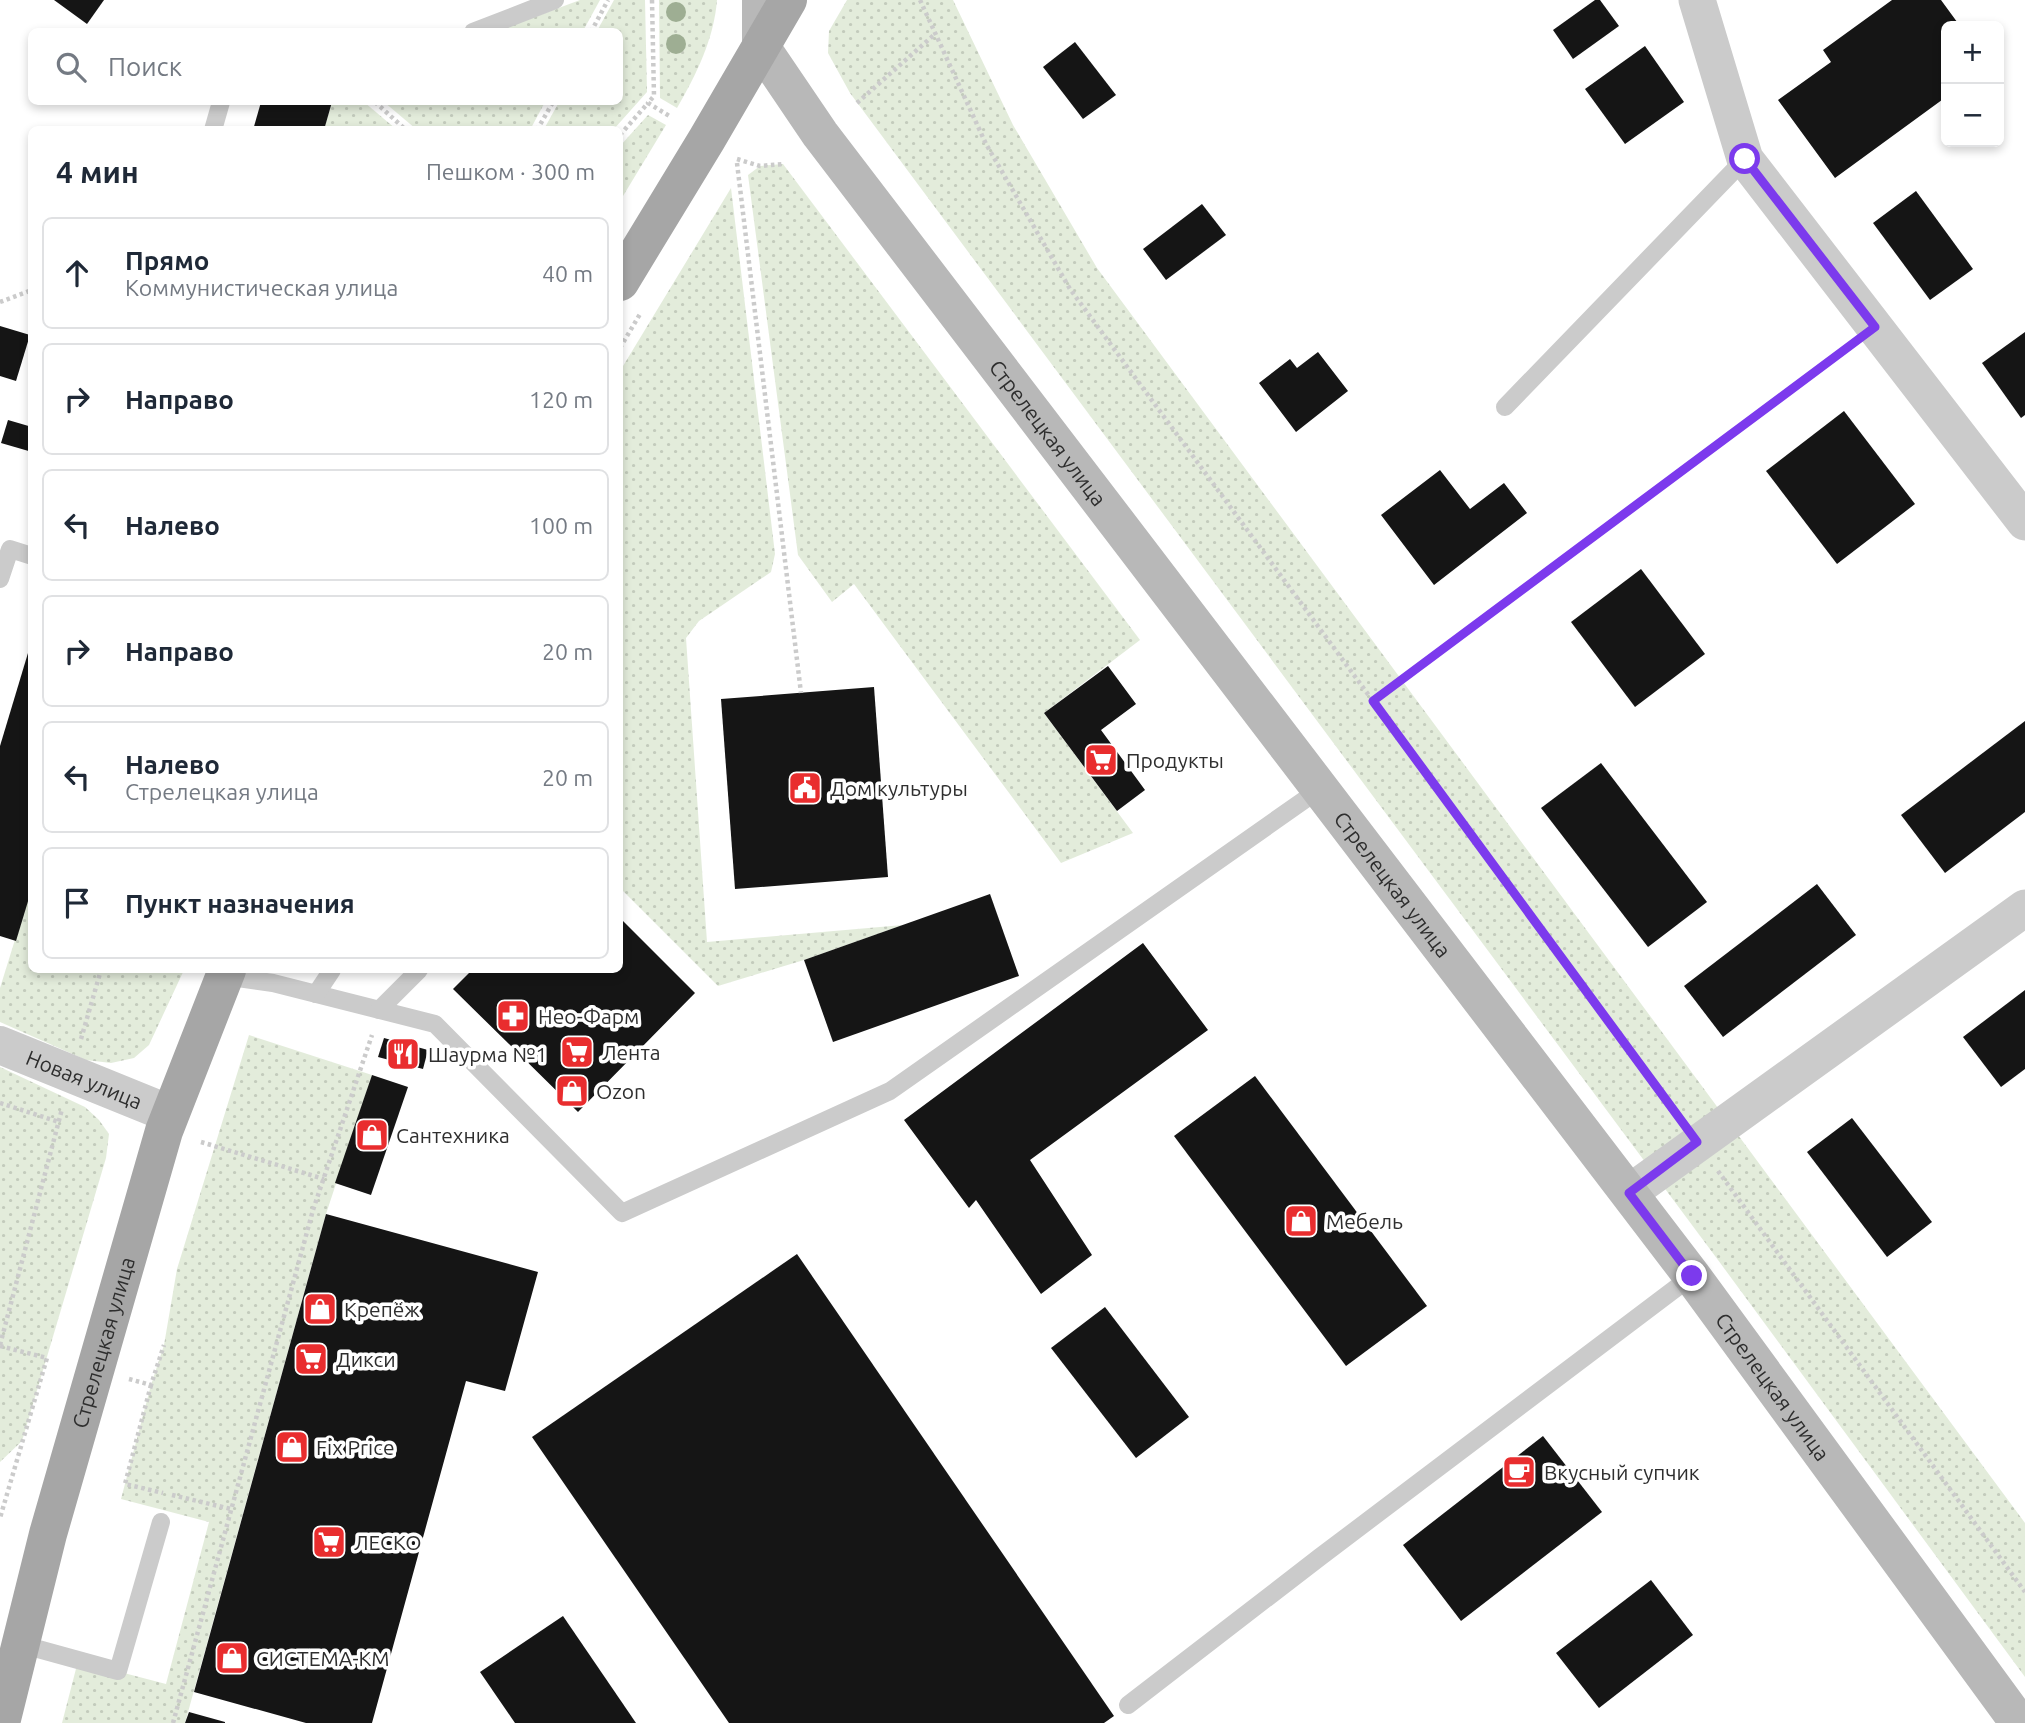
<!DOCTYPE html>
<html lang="ru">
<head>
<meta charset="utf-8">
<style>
	:root { --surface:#fff; --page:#f6f6f7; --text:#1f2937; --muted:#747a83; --line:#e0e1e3 }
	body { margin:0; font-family:Ubuntu,sans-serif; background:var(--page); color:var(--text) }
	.controls { position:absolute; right:21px; top:21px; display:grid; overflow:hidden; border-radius:10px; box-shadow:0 4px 10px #0003 }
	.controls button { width:63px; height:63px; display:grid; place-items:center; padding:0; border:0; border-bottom:2px solid var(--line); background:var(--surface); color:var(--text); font:35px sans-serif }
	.stop { position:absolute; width:21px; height:21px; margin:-16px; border:5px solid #7c3aed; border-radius:50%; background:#fff }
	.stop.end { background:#7c3aed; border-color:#fff; box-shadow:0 2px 7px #0008 }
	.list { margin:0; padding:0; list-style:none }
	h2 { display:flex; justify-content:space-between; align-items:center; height:91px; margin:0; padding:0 28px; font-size:30px }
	h2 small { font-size:23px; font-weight:400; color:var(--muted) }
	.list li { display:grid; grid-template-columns:46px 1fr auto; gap:21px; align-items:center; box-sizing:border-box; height:112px; margin:0 14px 14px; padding:0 14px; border:2px solid var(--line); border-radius:10px }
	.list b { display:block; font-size:26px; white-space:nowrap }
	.list p { margin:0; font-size:23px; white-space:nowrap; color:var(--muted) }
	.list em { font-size:23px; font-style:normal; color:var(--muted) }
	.icon { flex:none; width:38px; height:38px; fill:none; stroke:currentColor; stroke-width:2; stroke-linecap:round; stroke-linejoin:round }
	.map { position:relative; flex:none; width:2025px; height:1723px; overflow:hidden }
	.search { position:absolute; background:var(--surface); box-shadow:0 4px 10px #0003; left:28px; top:28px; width:595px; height:77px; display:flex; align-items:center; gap:18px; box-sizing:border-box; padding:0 24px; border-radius:10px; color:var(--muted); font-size:26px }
	.panel { position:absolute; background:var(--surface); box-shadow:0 4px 10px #0003; left:28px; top:126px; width:595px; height:847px; border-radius:10px }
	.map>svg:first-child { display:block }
	.grass { fill:url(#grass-dots) }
	.building { fill:#151515 }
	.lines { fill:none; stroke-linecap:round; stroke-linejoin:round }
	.path { stroke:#cbcbcb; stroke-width:4.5; stroke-dasharray:3.5 3.5; stroke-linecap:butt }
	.service { stroke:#cbcbcb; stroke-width:18 }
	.minor { stroke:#cbcbcb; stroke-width:37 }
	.tertiary { stroke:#cbcbcb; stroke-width:38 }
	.secondary { stroke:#b8b8b8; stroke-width:38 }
	.primary { stroke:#a6a6a6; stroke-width:38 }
	.tree { fill:#9eae93 }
	.route { stroke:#7c3aed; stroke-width:9 }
	.labels { text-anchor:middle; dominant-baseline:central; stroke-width:7; stroke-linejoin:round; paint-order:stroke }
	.street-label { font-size:21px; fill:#2e2e2e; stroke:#fff }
	.poi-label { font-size:21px; fill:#2e2e2e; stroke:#fff; text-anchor:start }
</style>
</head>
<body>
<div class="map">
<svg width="2025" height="1723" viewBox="0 0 2025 1723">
	<defs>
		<pattern id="grass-dots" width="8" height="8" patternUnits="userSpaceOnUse" patternTransform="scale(1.75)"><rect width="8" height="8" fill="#e3ecdb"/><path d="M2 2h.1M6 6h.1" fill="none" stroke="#c3cbbc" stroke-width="1.8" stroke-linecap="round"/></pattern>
	</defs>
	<rect width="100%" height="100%" fill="#fff"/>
	<g class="grass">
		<polygon points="580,0 600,0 583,31 495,32"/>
		<polygon points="614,0 645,0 647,92 614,129 544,129 559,102 620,102 620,32 597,31"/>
		<path d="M659,0h58c-3,39 -21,75 -40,108l-17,-10z"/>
		<polygon points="847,0 953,0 1013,125 1097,268 2025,1523 2025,1677 1718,1260 850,93 828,53 829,31"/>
		<polygon points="332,102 364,102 396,129 324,130"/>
		<polygon points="384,102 545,102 530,130 416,129"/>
		<polygon points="648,115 666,125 620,201 620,146"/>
		<polygon points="783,164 1140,640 1044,713 1133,833 1061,863 854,584 832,602 798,555 748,175 760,166"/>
		<polygon points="731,188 775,554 771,572 699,621 686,638 707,942 903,925 804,960 718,986 620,888 620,371"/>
		<polygon points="31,888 32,970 184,970 149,1045 134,1058 111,1063 86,1060 0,1022 0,988"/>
		<polygon points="249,1035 372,1075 326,1214 185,1723 62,1723 78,1661 166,1684 209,1522 121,1499 151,1385 164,1345 177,1269"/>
		<polygon points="0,1067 85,1107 99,1120 109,1134 106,1158 22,1441 0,1462"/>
	</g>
	<g class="building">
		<polygon points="54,0 104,0 87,24"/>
		<polygon points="1595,0 1600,0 1619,26 1573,59 1553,30"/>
		<polygon points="1892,0 1941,0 1960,26 1946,26 1946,97 1835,178 1778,100 1831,62 1823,50"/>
		<polygon points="1075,42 1116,95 1083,119 1043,67"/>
		<polygon points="1645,46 1684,102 1625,144 1585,89"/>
		<polygon points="261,102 332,102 324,130 253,130"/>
		<polygon points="1916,191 1973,269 1930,300 1873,223"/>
		<polygon points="1202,204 1226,235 1166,280 1143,249"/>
		<polygon points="0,326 30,335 16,381 0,376"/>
		<polygon points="2025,332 2025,415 2021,418 1982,363"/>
		<polygon points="1318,352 1348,391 1296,432 1259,383 1290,359 1297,368"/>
		<polygon points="1844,411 1915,504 1837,564 1766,471"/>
		<polygon points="8,420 32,427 32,452 1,443"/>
		<polygon points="1440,470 1470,509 1504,483 1527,513 1434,585 1381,515"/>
		<polygon points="1641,569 1705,654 1635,707 1571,622"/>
		<polygon points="31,643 32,888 16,941 0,936 0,746"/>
		<polygon points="1108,666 1136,704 1101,730 1145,790 1117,811 1044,713"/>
		<polygon points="874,687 888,877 735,889 721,699"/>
		<polygon points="2025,721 2025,812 1945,873 1901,815"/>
		<polygon points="1601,763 1707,902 1648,947 1541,808"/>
		<polygon points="1817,884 1856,935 1723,1037 1684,986"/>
		<polygon points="990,894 1019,976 833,1042 804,960"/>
		<polygon points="620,918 695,993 578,1112 453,989 472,970 620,970"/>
		<polygon points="1143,943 1208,1030 1030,1160 1092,1255 1041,1294 976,1200 969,1208 904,1120"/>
		<polygon points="2025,990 2025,1069 2001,1087 1963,1037"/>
		<polygon points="384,1038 428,1050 423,1069 378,1057"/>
		<polygon points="372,1075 408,1087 371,1195 335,1183"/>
		<polygon points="1255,1076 1427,1306 1346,1366 1174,1136"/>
		<polygon points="1852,1118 1932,1222 1887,1257 1807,1152"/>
		<polygon points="326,1214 538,1272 505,1391 466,1381 372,1723 306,1723 194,1692"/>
		<polygon points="797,1254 1114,1716 1104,1723 729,1723 532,1437"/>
		<polygon points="1105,1307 1189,1417 1136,1458 1051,1348"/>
		<polygon points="1543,1436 1602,1512 1461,1621 1403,1545"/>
		<polygon points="1651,1580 1693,1635 1599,1708 1556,1653"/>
		<polygon points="563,1616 636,1723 515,1723 480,1672"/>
		<polygon points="189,1712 225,1722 225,1723 185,1723"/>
	</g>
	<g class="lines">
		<g class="path">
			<polyline points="652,0 654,96 648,103 671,117"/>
			<polyline points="920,0 986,144 1070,289 1676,1113"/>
			<polyline points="591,32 608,0"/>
			<polyline points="375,102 406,130"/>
			<polyline points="857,103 935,34"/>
			<polyline points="537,130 553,102"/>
			<polyline points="620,135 648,103"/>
			<polyline points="737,159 760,166 783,164"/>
			<polyline points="737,163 801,693"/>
			<polyline points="0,302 32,290"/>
			<polyline points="620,348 640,314"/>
			<polyline points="1373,701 1847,349"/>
			<polyline points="81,1039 101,970"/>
			<polyline points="0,1103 59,1122"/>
			<polyline points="201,1142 324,1179"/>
			<polyline points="1718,1171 2025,1592"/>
			<polyline points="0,1345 62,1109"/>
			<polyline points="0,1346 47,1358 0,1518"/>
			<polyline points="129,1379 151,1385 164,1345"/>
			<polyline points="151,1385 125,1484 163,1493"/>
			<polyline points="172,1495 231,1509"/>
			<polyline points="173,1723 313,1210 372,1035"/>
		</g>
		<g class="service">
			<polyline points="473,32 555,0"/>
			<polyline points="213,130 221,102"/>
			<polyline points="1505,407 1745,159"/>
			<polyline points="0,579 10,549 32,556"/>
			<polyline points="224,976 273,983 435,1024 622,1213 890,1091 1320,789"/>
			<polyline points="316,994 332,970"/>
			<polyline points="379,1010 419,970"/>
			<polyline points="20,1644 118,1671 161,1522"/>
			<polyline points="1128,1705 1320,1557 1692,1276"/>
		</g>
		<g class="minor">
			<polyline points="1697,0 1745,159 2025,522"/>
			<polyline points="1629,1193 2025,908"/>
		</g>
		<path class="tertiary" id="s1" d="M0,1045l170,69"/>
		<path class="secondary" id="s2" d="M761,0v47l59,87 872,1142 327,447"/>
		<g class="primary">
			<polyline points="620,282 707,139 788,0"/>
			<path id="s3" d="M1,1723l47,-189 116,-403 63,-161"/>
		</g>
	</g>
	<g class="tree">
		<circle cx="676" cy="12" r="10"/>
		<circle cx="676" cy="44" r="10"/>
	</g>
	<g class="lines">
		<polyline class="route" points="1692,1276 1629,1193 1697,1142 1373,701 1875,327 1745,159"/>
	</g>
	<defs>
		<symbol id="supermarket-square" viewBox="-11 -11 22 22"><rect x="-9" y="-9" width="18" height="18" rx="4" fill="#e92d2e" stroke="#fff"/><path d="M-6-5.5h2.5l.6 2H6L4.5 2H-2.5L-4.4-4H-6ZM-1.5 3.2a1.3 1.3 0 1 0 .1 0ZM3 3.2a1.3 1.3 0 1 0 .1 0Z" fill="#fff"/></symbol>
		<symbol id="civic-square" viewBox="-11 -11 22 22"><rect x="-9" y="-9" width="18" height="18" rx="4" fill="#e92d2e" stroke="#fff"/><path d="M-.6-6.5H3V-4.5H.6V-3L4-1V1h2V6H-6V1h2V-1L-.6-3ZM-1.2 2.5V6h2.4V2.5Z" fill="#fff"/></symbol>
		<symbol id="pharmacy-square" viewBox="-11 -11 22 22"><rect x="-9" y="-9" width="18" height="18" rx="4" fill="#e92d2e" stroke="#fff"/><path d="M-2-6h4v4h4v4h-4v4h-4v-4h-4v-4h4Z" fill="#fff"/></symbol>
		<symbol id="restaurant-square" viewBox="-11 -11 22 22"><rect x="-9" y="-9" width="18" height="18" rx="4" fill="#e92d2e" stroke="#fff"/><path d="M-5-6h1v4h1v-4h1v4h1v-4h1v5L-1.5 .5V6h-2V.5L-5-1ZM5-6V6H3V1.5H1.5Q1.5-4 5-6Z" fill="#fff"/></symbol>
		<symbol id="shop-square" viewBox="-11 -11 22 22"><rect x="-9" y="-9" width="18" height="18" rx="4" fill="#e92d2e" stroke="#fff"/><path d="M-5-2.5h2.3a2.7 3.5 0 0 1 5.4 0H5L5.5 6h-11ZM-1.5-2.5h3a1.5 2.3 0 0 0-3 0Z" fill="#fff"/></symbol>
		<symbol id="cafe-square" viewBox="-11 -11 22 22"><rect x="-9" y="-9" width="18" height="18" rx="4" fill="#e92d2e" stroke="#fff"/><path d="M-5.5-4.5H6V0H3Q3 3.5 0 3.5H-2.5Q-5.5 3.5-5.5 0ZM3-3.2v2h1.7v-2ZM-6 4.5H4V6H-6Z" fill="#fff"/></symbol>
	</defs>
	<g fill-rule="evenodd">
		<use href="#supermarket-square" x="1082" y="741" width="38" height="38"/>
		<use href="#civic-square" x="786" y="769" width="38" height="38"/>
		<use href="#pharmacy-square" x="494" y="997" width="38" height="38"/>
		<use href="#supermarket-square" x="558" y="1033" width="38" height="38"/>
		<use href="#restaurant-square" x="384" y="1035" width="38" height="38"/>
		<use href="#shop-square" x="553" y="1072" width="38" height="38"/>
		<use href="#shop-square" x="353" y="1116" width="38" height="38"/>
		<use href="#shop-square" x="1282" y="1202" width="38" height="38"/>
		<use href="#shop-square" x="301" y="1290" width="38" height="38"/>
		<use href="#supermarket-square" x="292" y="1340" width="38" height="38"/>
		<use href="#shop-square" x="273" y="1428" width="38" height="38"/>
		<use href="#cafe-square" x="1500" y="1453" width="38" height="38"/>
		<use href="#supermarket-square" x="310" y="1523" width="38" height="38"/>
		<use href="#shop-square" x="213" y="1639" width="38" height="38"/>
	</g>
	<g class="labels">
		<g class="street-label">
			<text stroke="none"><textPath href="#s2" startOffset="528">Стрелецкая улица</textPath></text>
			<text stroke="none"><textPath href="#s2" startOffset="1096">Стрелецкая улица</textPath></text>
			<text stroke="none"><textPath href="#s1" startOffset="91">Новая улица</textPath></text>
			<text stroke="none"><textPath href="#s3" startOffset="394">Стрелецкая улица</textPath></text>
			<text stroke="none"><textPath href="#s2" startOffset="1726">Стрелецкая улица</textPath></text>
		</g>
		<g class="poi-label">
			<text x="1126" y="760">Продукты</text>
			<text x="830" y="788">Дом культуры</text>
			<text x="538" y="1016">Нео-Фарм</text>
			<text x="602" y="1052">Лента</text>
			<text x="428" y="1054">Шаурма №1</text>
			<text x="596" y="1091">Ozon</text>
			<text x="396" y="1135">Сантехника</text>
			<text x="1326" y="1221">Мебель</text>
			<text x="344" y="1309">Крепёж</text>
			<text x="336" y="1359">Дикси</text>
			<text x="316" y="1447">Fix Price</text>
			<text x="1544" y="1472">Вкусный супчик</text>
			<text x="354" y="1542">ЛЕСКО</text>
			<text x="256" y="1658">СИСТЕМА-КМ</text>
		</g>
	</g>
</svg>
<div class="controls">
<button>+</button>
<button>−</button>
</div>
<div class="stop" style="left:1745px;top:159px"></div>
<div class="stop end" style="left:1692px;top:1276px"></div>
<div class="search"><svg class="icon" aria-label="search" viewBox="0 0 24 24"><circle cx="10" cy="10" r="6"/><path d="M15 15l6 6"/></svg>Поиск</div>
<section class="panel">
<h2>4 мин<small>Пешком · 300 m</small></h2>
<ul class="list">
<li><svg class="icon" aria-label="ahead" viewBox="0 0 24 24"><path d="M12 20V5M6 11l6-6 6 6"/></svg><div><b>Прямо</b><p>Коммунистическая улица</p></div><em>40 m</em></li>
<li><svg class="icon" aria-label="right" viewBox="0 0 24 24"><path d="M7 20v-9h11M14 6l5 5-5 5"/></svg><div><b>Направо</b></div><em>120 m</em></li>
<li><svg class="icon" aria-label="left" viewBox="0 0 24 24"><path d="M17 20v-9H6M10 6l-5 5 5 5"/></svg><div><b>Налево</b></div><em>100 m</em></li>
<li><svg class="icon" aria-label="right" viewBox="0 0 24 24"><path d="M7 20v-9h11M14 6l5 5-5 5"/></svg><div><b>Направо</b></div><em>20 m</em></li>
<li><svg class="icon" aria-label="left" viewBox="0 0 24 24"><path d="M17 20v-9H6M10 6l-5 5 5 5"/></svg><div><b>Налево</b><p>Стрелецкая улица</p></div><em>20 m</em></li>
<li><svg class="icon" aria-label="arrive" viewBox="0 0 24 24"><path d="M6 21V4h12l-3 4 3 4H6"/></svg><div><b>Пункт назначения</b></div></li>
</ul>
</section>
</div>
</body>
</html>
